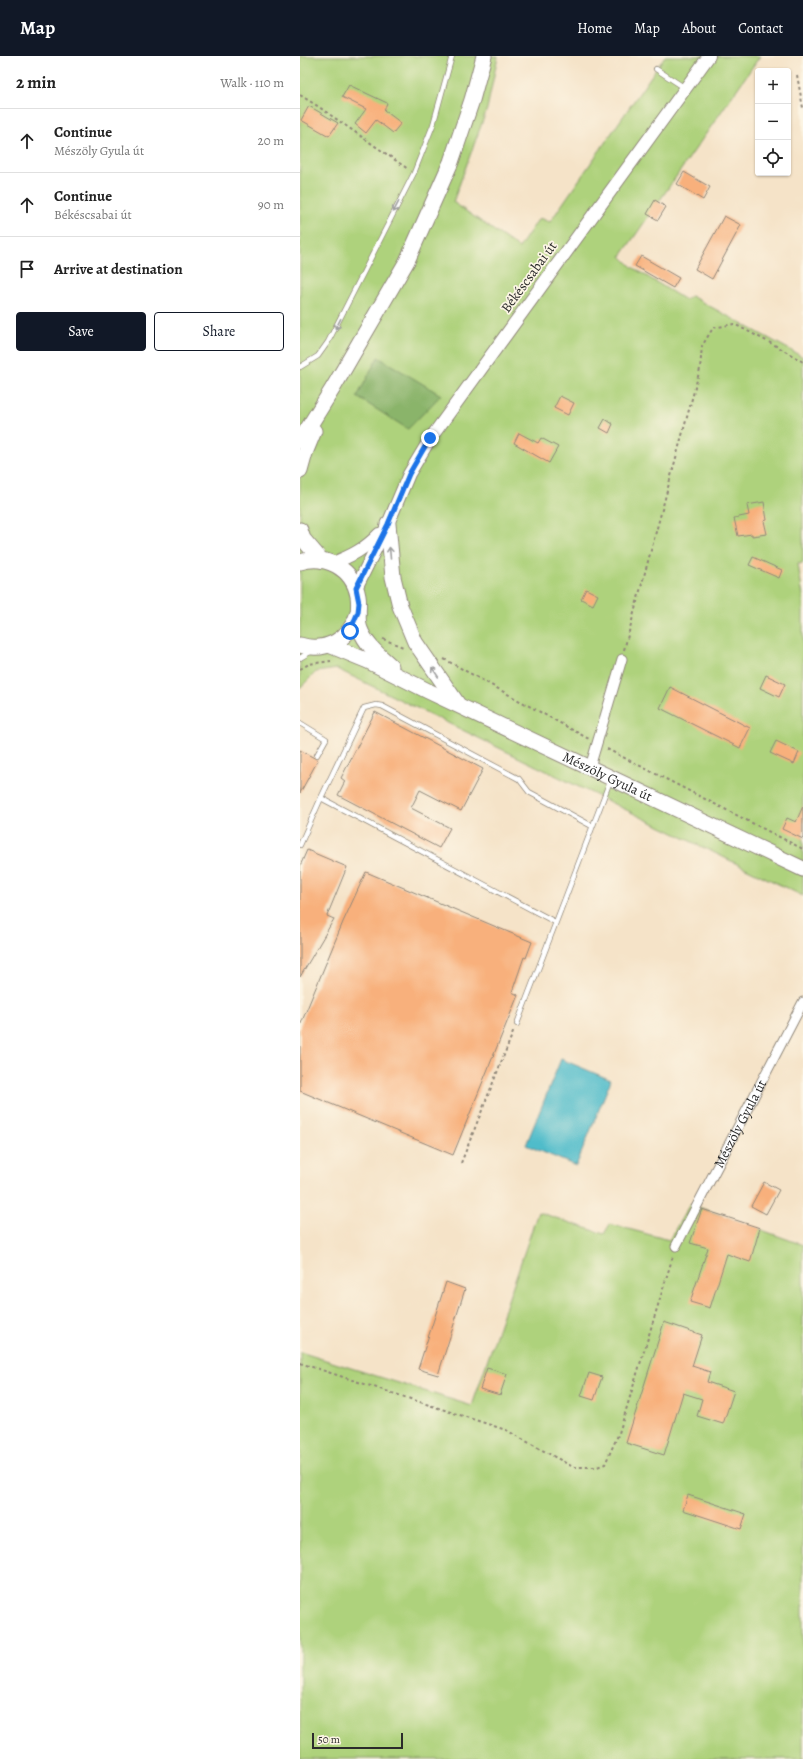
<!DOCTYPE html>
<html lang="en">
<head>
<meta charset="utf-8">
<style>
	:root { --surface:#fff; --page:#f6f6f6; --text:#222; --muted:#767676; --line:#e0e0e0; --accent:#111827 }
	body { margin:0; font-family:Alegreya,serif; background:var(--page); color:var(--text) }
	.controls { position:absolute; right:12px; top:12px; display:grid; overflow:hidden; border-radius:4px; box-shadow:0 1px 3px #0004 }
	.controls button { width:36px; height:36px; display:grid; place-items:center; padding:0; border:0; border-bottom:1px solid var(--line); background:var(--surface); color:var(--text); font:20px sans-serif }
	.scale { position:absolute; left:12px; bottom:10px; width:91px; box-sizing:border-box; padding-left:4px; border:2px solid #2b2b2b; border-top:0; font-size:11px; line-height:14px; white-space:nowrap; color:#2b2b2b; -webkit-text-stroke:3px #fcf5e5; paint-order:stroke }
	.stop { position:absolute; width:12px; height:12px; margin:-9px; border:3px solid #1a73e8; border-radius:50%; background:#fff }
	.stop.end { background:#1a73e8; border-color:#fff; box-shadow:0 1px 4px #0008 }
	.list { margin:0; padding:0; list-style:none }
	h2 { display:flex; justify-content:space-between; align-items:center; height:52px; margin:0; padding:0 16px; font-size:17px }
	h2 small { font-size:13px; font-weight:400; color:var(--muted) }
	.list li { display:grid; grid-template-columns:26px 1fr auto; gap:12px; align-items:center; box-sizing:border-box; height:64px; padding:0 16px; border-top:1px solid var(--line) }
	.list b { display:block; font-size:15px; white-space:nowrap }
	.list p { margin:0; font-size:13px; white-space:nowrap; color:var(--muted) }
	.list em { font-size:13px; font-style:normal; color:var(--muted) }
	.actions { display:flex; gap:8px; padding:12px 16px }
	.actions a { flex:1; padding:9px 0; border:1px solid var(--accent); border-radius:4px; text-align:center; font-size:14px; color:var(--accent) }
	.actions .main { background:var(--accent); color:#fff }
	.icon { flex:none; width:22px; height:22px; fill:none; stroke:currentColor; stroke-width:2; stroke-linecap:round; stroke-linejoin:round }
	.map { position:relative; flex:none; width:503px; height:1703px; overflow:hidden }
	header { display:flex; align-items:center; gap:24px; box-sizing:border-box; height:56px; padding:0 20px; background:var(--accent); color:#fff }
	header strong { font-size:19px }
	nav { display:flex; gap:22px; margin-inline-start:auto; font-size:14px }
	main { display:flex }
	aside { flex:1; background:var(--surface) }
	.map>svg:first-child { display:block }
	.green { fill:#aed27b; stroke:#6c7e53 }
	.forest { fill:#8ab46b; stroke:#5a704b }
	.water { fill:#4fbcca; stroke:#3d747a }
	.building { fill:#f8b07c }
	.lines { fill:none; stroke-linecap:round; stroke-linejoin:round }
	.service-casing { stroke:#90877a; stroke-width:6 }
	.minor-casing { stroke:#90877a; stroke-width:11 }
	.tertiary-casing { stroke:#90877a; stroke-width:14 }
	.primary-casing { stroke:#90877a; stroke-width:17 }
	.path { stroke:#90877a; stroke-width:2; stroke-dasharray:3 3; stroke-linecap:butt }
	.service { stroke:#fff; stroke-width:4.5 }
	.minor { stroke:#fff; stroke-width:9 }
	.tertiary { stroke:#fff; stroke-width:12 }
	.primary { stroke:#fff; stroke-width:15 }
	.oneway { stroke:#a0a0a0 }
	.route { stroke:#1a73e8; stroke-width:5 }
	.labels { text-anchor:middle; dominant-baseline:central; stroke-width:3.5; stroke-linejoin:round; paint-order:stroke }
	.street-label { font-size:14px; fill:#2b2b2b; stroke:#fcf5e5 }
</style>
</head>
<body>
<header>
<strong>Map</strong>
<nav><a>Home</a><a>Map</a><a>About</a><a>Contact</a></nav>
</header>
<main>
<aside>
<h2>2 min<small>Walk · 110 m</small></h2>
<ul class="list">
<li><svg class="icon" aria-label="ahead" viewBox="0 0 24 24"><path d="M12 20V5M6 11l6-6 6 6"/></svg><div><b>Continue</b><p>Mészöly Gyula út</p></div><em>20 m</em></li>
<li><svg class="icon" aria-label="ahead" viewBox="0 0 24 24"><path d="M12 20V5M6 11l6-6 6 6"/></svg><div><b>Continue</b><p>Békéscsabai út</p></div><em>90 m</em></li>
<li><svg class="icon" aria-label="arrive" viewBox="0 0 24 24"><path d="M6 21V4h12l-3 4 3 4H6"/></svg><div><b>Arrive at destination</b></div></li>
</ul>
<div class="actions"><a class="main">Save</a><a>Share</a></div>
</aside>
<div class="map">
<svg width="503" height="1703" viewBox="0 0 503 1703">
	<rect width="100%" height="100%" fill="#fcf5e5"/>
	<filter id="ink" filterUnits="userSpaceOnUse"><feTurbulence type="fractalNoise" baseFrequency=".025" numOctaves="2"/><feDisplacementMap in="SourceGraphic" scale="8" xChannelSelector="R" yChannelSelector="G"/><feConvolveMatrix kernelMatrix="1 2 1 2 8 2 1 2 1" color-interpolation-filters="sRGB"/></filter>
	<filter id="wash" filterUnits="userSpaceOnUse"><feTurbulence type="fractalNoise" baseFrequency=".012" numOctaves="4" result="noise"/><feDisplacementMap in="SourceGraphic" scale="16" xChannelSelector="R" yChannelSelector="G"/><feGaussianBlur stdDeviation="0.9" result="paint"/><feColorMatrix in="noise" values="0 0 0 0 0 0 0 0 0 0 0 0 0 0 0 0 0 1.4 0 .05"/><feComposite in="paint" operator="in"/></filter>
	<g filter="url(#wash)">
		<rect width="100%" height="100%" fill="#f5e3c8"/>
		<g class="green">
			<polygon points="0,0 198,0 187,53 153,146 219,192 239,162 250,166 365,0 460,0 321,200 332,211 385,244 391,240 503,301 503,507 498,508 503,540 503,840 37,613 16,616 0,632"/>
			<polygon points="390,1148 503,1189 503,1703 0,1703 0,1296 172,1350 238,1156 304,1178 310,1168 369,1184"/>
		</g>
		<polygon class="forest" points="78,301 141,339 108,373 57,341"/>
		<polygon class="water" points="261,1003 311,1024 276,1110 226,1089"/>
		<g id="blocks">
			<g class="building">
				<polygon points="49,29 87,47 84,54 101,67 93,77 76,64 66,77 55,68 66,53 42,41"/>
				<polygon points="9,50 38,67 29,80 1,64"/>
				<polygon points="384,116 410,131 403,144 377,128"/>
				<polygon points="355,144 366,151 358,164 347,158"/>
				<polygon points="424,160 441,169 412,223 395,213"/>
				<polygon points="341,200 379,222 373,232 335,210"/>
				<polygon points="260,340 274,347 268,359 254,352"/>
				<polygon points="305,363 313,368 309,377 300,372"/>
				<polygon points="219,377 238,387 241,382 258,391 249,407 214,387"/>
				<polygon points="464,446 467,464 464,465 467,478 452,480 452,478 438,480 434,462 449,459 447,449"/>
				<polygon points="453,501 482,514 479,522 449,509"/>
				<polygon points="286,533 298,539 293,549 281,543"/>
				<polygon points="466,619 485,628 479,641 460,632"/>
				<polygon points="370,631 450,672 440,692 360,652"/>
				<polygon points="75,656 183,713 161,755 120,734 111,752 150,772 139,792 38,739 45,725 41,722"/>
				<polygon points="476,685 499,696 494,708 470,697"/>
				<polygon points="0,694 18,704 0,737"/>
				<polygon points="503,750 503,783 482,773 487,762 496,766"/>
				<polygon points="7,794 47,811 27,860 34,863 0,921 0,810"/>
				<polygon points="66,816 232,886 226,902 224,901 212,936 218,939 153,1099 0,1035 0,970 43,866"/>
				<polygon points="464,1126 479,1134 466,1158 451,1150"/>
				<polygon points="402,1153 460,1172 450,1206 427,1198 410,1252 390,1246 408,1192 390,1187"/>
				<polygon points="146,1226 165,1233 138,1319 118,1313"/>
				<polygon points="364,1266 402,1279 392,1310 410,1316 407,1326 434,1335 423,1368 397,1360 402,1343 383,1337 364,1399 326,1387"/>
				<polygon points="187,1312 207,1318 200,1339 180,1333"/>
				<polygon points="289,1317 302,1321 294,1344 281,1340"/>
				<polygon points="388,1439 446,1458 441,1473 383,1454"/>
			</g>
		</g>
	</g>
	<g filter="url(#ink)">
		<use href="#blocks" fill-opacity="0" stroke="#90877a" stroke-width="1"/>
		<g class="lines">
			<defs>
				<g id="service">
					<polyline points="356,13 385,32"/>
					<polyline points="0,311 18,300 28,286 114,117 133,69 152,0"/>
					<polyline points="0,602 10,596"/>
					<polyline points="0,667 26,683 17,699"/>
					<polyline points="21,742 255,866"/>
					<polyline points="0,789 21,742 64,652 76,649 82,650 219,723 229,736 292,770"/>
					<polyline points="217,968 310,725"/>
				</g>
				<g id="minor">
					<polyline points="290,711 322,603"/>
					<path id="s1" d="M376,1190l127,-244"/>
				</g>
				<g id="tertiary">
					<path d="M33,507c18,-7 32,-14 46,-29"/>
					<polyline points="56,532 88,468 109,418 130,383 409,0"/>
				</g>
				<g id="primary">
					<polyline points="0,385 33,332 107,205 151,106 172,44 184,0"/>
					<polyline points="0,415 5,397 14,375"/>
					<polyline points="88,468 93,521 100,550 115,586 157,647"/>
					<polyline points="0,474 3,483 21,504"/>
					<path d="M0,506c25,-8 53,6 58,34 2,10 -2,23 2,33 6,16 19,26 31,37"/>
					<path d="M0,589c26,8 50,-6 58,-32"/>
					<path id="s2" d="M29,589l39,16 60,30 375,178"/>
				</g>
			</defs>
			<use href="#service" class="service-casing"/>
			<use href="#minor" class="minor-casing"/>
			<use href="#tertiary" class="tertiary-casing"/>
			<use href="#primary" class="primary-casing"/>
			<g class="path">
				<polyline points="497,19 503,52"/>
				<polyline points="0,39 19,51 108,113"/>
				<polyline points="83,583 103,591"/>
				<polyline points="324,594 400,313 402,290 413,272 434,268 480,292 503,306"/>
				<polyline points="144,603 289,683"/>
				<polyline points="0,613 9,608 31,605"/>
				<polyline points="307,693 503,793"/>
				<polyline points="161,1107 214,974"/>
				<polyline points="0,1307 206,1374 273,1411 297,1411 305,1408 319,1377 373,1200"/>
			</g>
			<use href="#service" class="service"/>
			<use href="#minor" class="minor"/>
			<use href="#tertiary" class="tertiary"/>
			<use href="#primary" class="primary"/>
		</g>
		<defs><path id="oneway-shaft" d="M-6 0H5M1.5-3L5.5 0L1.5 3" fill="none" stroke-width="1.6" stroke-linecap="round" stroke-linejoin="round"/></defs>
		<g class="oneway">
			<use href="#oneway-shaft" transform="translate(96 151) rotate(117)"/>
			<use href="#oneway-shaft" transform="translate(38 268) rotate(117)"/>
			<use href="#oneway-shaft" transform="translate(90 497) rotate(-95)"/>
			<use href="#oneway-shaft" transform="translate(135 616) rotate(-124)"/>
		</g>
	</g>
	<g class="lines" filter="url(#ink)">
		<polyline class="route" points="50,575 58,556 59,547 56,532 88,468 109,418 130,382"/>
	</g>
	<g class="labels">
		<g class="street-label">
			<text transform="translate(229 221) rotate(-54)">Békéscsabai út</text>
			<text stroke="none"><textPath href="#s2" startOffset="308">Mészöly Gyula út</textPath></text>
			<text stroke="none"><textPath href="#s1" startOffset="138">Mészöly Gyula út</textPath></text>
		</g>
	</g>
</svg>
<div class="controls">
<button>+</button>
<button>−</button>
<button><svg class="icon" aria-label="locate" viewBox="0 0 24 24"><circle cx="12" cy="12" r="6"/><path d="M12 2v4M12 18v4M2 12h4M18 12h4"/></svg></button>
</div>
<div class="scale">50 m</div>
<div class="stop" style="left:50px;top:575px"></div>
<div class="stop end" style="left:130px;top:382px"></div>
</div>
</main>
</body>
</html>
